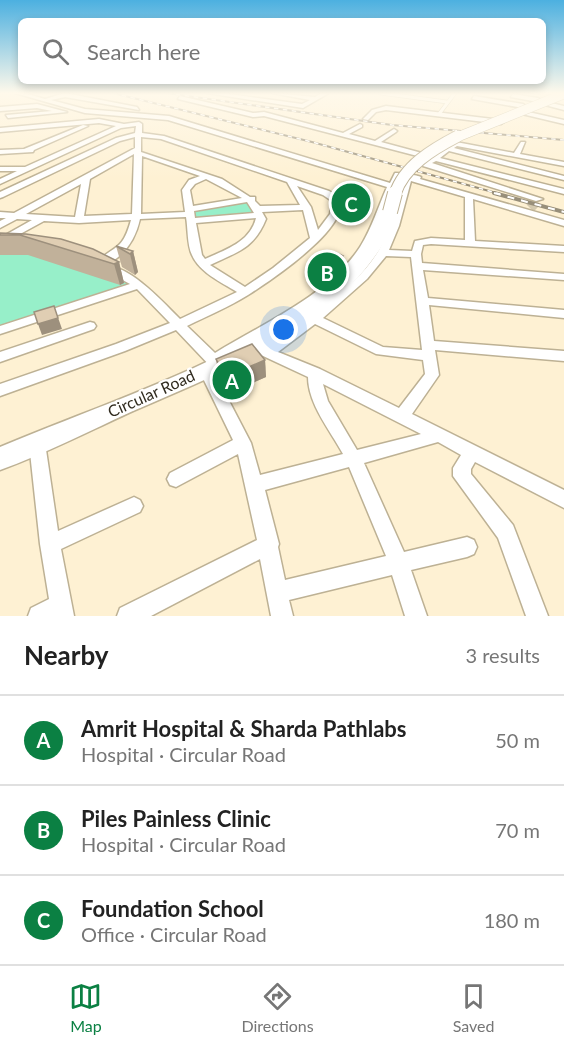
<!DOCTYPE html>
<html lang="en">
<head>
<meta charset="utf-8">
<style>
	:root { --surface:#fff; --page:#f6f6f6; --text:#222; --muted:#767676; --line:#e0e0e0; --accent:#0b8043 }
	body { margin:0; font-family:Lato,sans-serif; background:var(--page); color:var(--text) }
	.you { position:absolute; left:284px; top:330px; width:21px; height:21px; margin:-15px; border:4px solid #fff; border-radius:50%; background:#1a73e8; box-shadow:0 0 0 9px #1a73e833 }
	.badge { display:grid; place-items:center; width:39px; height:39px; border-radius:50%; background:var(--accent); color:#fff; font-size:20px; font-weight:700 }
	.pin { position:absolute; translate:-50% -50%; border:3px solid #fff; box-shadow:0 2px 6px #0006 }
	.list { margin:0; padding:0; list-style:none }
	h2 { display:flex; justify-content:space-between; align-items:center; height:78px; margin:0; padding:0 24px; font-size:26px }
	h2 small { font-size:20px; font-weight:400; color:var(--muted) }
	.list li { display:grid; grid-template-columns:39px 1fr auto; gap:18px; align-items:center; box-sizing:border-box; height:90px; padding:0 24px; border-top:2px solid var(--line) }
	.list b { display:block; font-size:22px; white-space:nowrap }
	.list p { margin:0; font-size:20px; white-space:nowrap; color:var(--muted) }
	.list em { font-size:20px; font-style:normal; color:var(--muted) }
	.icon { flex:none; width:33px; height:33px; fill:none; stroke:currentColor; stroke-width:2; stroke-linecap:round; stroke-linejoin:round }
	.map { position:relative; flex:none; width:564px; height:616px; overflow:hidden }
	.search { position:absolute; background:var(--surface); box-shadow:0 3px 9px #0003; left:18px; right:18px; top:18px; height:66px; display:flex; align-items:center; gap:15px; box-sizing:border-box; padding:0 21px; border-radius:9px; color:var(--muted); font-size:22px }
	.sheet { height:348px; background:var(--surface) }
	nav { display:flex; justify-content:space-around; align-items:center; box-sizing:border-box; height:84px; border-top:2px solid var(--line); background:var(--surface); font-size:16px; color:var(--muted) }
	nav a { display:grid; justify-items:center; gap:3px }
	nav .on { color:var(--accent) }
	.map>svg:first-child { display:block }
	.green { fill:#97efc9 }
	.lines { fill:none; stroke-linecap:round; stroke-linejoin:round }
	.street-tunnel { stroke:#d5caaf; stroke-width:10; stroke-dasharray:10 4.5; stroke-linecap:butt }
	.lane-casing { stroke:#bdb194; stroke-width:4.5 }
	.street-casing { stroke:#bdb194; stroke-width:3 }
	.secondary-casing { stroke:#bdb194; stroke-width:3 }
	.lane { stroke:#fff; stroke-width:3 }
	.street { fill:#fff; fill-rule:evenodd }
	.secondary { fill:#fff; fill-rule:evenodd }
	.rail-far1-casing { stroke:#988f7a; stroke-width:2 }
	.rail-casing { stroke:#988f7a; stroke-width:4 }
	.rail-far1 { stroke:#fff; stroke-width:1.5; stroke-dasharray:4.5; stroke-linecap:butt }
	.rail { stroke:#fff; stroke-width:2; stroke-dasharray:7; stroke-linecap:butt }
	.secondary-bridge-far2-casing { stroke:#bdb194; stroke-width:10; stroke-linecap:butt }
	.secondary-bridge-far1-casing { stroke:#bdb194; stroke-width:13; stroke-linecap:butt }
	.secondary-bridge-casing { stroke:#bdb194; stroke-width:16; stroke-linecap:butt }
	.secondary-bridge-far2 { stroke:#fff; stroke-width:9 }
	.secondary-bridge-far1 { stroke:#fff; stroke-width:11 }
	.secondary-bridge { stroke:#fff; stroke-width:14 }
	.wall { fill:#c1b19a }
	.shaded-wall { fill:#9d907d }
	.building { fill:#e0ceb3; stroke:#9d907d; stroke-width:1.5 }
	.labels { text-anchor:middle; dominant-baseline:central; stroke-width:4.5; stroke-linejoin:round; paint-order:stroke }
	.street-label { font-size:16px; fill:#312c20; stroke:#fff }
</style>
</head>
<body>
<div class="map">
<svg width="564" height="616" viewBox="0 0 564 616">
	<rect width="100%" height="100%" fill="#fef1d3"/>
	<g class="green">
		<polygon points="252,200 258,214 192,220 191,209"/>
		<polygon points="0,248 96,263 141,282 0,325"/>
	</g>
	<g class="lines">
		<polyline class="street-tunnel" points="530,208 539,199"/>
		<defs>
			<g id="lane">
				<polyline points="380,93 447,102"/>
				<polyline points="439,114 455,93"/>
			</g>
			<g id="street">
				<path d="M15,93h9l21,6 20,-6 72,14 2,3 -74,-13 -14,3 34,9 84,7 221,67 5,-10c5,0 23,2 26,4l-1,2 144,41v6l-91,-27 2,42 89,5v6l-133,-8 -8,1 -2,9 1,9 142,11v6l-141,-10 5,28 136,12v8l-135,-13 5,36 130,10v10l-129,-11 4,25 -27,39 152,76v18l-89,-46 -4,7v5l42,51 35,91h-22l-28,-78 -45,-62v-8l8,-13 -23,-13 -74,21 40,89 63,-15 7,3 3,7 -3,7 -7,3 -56,13 16,46h-22l-13,-41 -103,25 4,16h-22l-11,-57 -109,57h-34l3,-8 137,-68 -19,-86 -62,33 -6,-2 -3,-6 3,-6 63,-33 -34,-70 2,-4h10l2,4 38,73 9,32 83,-21c-13,-24 -35,-50 -35,-77l-58,-27 -2,-3 2,-3 -27,17 2,4 -2,4h-10l-37,-39 -51,21 -125,45v-12l116,-40 54,-21 -33,-34 -137,45v-8l130,-42 -24,-13 -1,-2 1,-2c22,-4 59,37 74,52l57,-27c-16,-10 -38,-20 -45,-37 -5,-10 -4,-27 -6,-38l-46,2c-5,22 -17,40 -40,48l-5,-3c19,-20 27,-11 36,-44l-52,3 -35,-2 -44,24v-7l32,-18 -15,-1 -17,9v-7l6,-3h-6v-6l14,1 121,-65v-11l-15,4 -117,56 -3,1v-6l116,-54 19,-5 1,-7 -15,2 -121,56v-5l17,-8h-17v-4h25l91,-41 -17,-3 -99,9v-4l99,-9 25,5 15,-2 3,2v9l22,3 165,55c45,22 -62,92 -81,104 -19,12 -41,21 -61,31l28,27c47,-29 114,-58 145,-106 12,-19 18,-40 27,-60l-219,-67 -83,-7zM141,137l20,2 126,43 13,23 -40,1 -5,-5v-4h-5l-28,-18 -81,-27zM134,154l-2,60 -48,2 6,-37zM142,156l58,20 -11,4 -7,10 3,22 -44,2zM400,178l4,1c-11,22 -12,49 -25,71 -25,42 -74,67 -112,97l-12,-5 -5,2c43,-26 95,-53 121,-98 12,-22 17,-47 29,-68zM206,179l36,19 -49,8 -3,-16 5,-6zM411,181l54,16v43l-34,-2 -16,3 -3,10 -23,-1 10,-24zM81,184l-6,33 -49,-3zM297,186l26,9 9,6 -2,13 -12,16 -7,-23zM247,202l7,11 -59,5 -1,-7zM303,210l7,28 -37,30 -28,19 -35,-22c27,-13 44,-16 56,-46l-4,-7zM256,218c-6,24 -29,31 -51,41l-3,-4 -6,-32zM386,256l25,1 11,93 -39,-3 -60,-29 44,-39zM315,324l61,30 47,6 2,14 -26,34 -79,-39 -42,-17zM323,384l98,50 -64,16 -29,-49zM349,467l37,89 -101,24 -7,-33 1,-3 -14,-54z"/>
				<polygon points="207,93 221,93 302,104 310,100 272,93 315,97 322,93 329,93 303,108"/>
				<polygon points="513,94 538,98 541,100 538,102 511,97"/>
				<polygon points="180,96 253,113 264,112 343,133 360,124 362,125 362,127 349,134 375,141 394,129 397,131 396,132 381,142 433,156 456,142 514,153 521,142 525,142 520,154 564,162 564,166 457,146 454,148 564,176 564,180 449,151 440,158 564,189 564,194 436,161 432,163 543,199 536,201 423,166 423,162 429,159 264,116 253,117 178,99"/>
				<polygon points="474,96 523,104 526,106 523,108 472,99"/>
				<polygon points="547,102 564,106 564,110 545,105"/>
				<polygon points="37,104 67,112 8,118 6,115 52,111 37,108 0,111 0,107"/>
				<polygon points="386,106 501,120 504,122 501,124 386,110 376,112 368,120 363,119 372,110"/>
				<polygon points="524,111 564,120 564,124 522,114"/>
				<polygon points="83,125 88,126 34,150 33,152 0,154 0,150 24,149"/>
				<polygon points="90,322 94,323 96,326 94,329 0,362 0,352"/>
				<polygon points="37,436 43,438 45,443 58,531 134,497 140,500 143,506 140,512 61,549 74,616 28,616 31,608 49,599 40,544 29,443 31,438"/>
			</g>
			<path id="secondary" d="M390,208l7,4c-6,12 -10,26 -17,37 -57,85 -157,123 -247,162 -44,20 -88,43 -133,59v-23c102,-43 214,-78 306,-141 23,-16 46,-37 61,-61 6,-10 11,-34 23,-37z"/>
		</defs>
		<use href="#lane" class="lane-casing"/>
		<use href="#street" class="street-casing"/>
		<use href="#secondary" class="secondary-casing"/>
		<use href="#lane" class="lane"/>
		<use href="#street" class="street"/>
		<use href="#secondary" class="secondary"/>
		<defs>
			<g id="rail-far1">
				<polyline points="113,93 312,142 500,194"/>
				<polyline points="167,93 392,125 564,140"/>
			</g>
			<polyline id="rail" points="494,193 564,212"/>
		</defs>
		<use href="#rail-far1" class="rail-far1-casing"/>
		<use href="#rail" class="rail-casing"/>
		<use href="#rail-far1" class="rail-far1"/>
		<use href="#rail" class="rail"/>
		<defs>
			<polyline id="secondary-bridge-far2" points="455,138 564,94"/>
			<path id="secondary-bridge-far1" d="M395,194c9,-28 38,-45 63,-58"/>
			<polyline id="secondary-bridge" points="390,212 395,193"/>
		</defs>
		<use href="#secondary-bridge-far2" class="secondary-bridge-far2-casing"/>
		<use href="#secondary-bridge-far1" class="secondary-bridge-far1-casing"/>
		<use href="#secondary-bridge" class="secondary-bridge-casing"/>
		<use href="#secondary-bridge-far2" class="secondary-bridge-far2"/>
		<use href="#secondary-bridge-far1" class="secondary-bridge-far1"/>
		<use href="#secondary-bridge" class="secondary-bridge"/>
	</g>
	<g class="wall">
		<polygon points="0,233 26,234 119,262 124,283 120,285 28,255 0,255"/>
		<polygon points="116,246 133,251 138,272 135,275 122,267"/>
		<polygon points="317,265 342,266 327,280 317,276"/>
		<polygon points="216,359 265,360 266,377 228,394 218,376"/>
	</g>
	<g class="shaded-wall">
		<polygon points="133,251 138,272 135,275 130,254"/>
		<polygon points="343,256 342,266 327,280 328,270"/>
		<polygon points="119,262 124,283 120,285 114,264"/>
		<polygon points="54,306 62,329 42,335 38,324"/>
		<polygon points="265,360 266,377 228,394 226,377"/>
	</g>
	<g class="building">
		<polygon points="0,233 26,234 61,239 93,249 119,262 114,264 20,235 0,235"/>
		<polygon points="116,246 133,251 130,254"/>
		<polygon points="335,252 343,256 328,270 317,265"/>
		<polygon points="54,306 58,318 38,324 34,312"/>
		<polygon points="252,344 265,360 226,377 216,359"/>
	</g>
	<linearGradient id="sky" x2="0" y2="1"><stop stop-color="#4cb0e0"/><stop offset="0.52" stop-color="#fff9eb"/><stop offset="1" stop-color="#fff9eb" stop-opacity="0"/></linearGradient>
	<rect width="564" height="179" fill="url(#sky)"/>
	<g class="labels">
		<g class="street-label">
			<text transform="translate(151 393) rotate(-24)">Circular Road</text>
		</g>
	</g>
</svg>
<div class="you"></div>
<div class="pin badge" style="left:232px;top:380px">A</div>
<div class="pin badge" style="left:327px;top:272px">B</div>
<div class="pin badge" style="left:351px;top:203px">C</div>
<div class="search"><svg class="icon" aria-label="search" viewBox="0 0 24 24"><circle cx="10" cy="10" r="6"/><path d="M15 15l6 6"/></svg>Search here</div>
</div>
<section class="sheet">
<h2>Nearby<small>3 results</small></h2>
<ul class="list">
<li><span class="badge">A</span><div><b>Amrit Hospital &amp; Sharda Pathlabs</b><p>Hospital · Circular Road</p></div><em>50 m</em></li>
<li><span class="badge">B</span><div><b>Piles Painless Clinic</b><p>Hospital · Circular Road</p></div><em>70 m</em></li>
<li><span class="badge">C</span><div><b>Foundation School</b><p>Office · Circular Road</p></div><em>180 m</em></li>
</ul>
</section>
<nav>
<a class="on"><svg class="icon" aria-label="map" viewBox="0 0 24 24"><path d="M3 6l6-2 6 2 6-2v14l-6 2-6-2-6 2zM9 4v14M15 6v14"/></svg>Map</a>
<a><svg class="icon" aria-label="directions" viewBox="0 0 24 24"><path d="M12 3l9 9-9 9-9-9zM9 14v-3h6M13 9l2 2-2 2"/></svg>Directions</a>
<a><svg class="icon" aria-label="saved" viewBox="0 0 24 24"><path d="M7 4h10v16l-5-4-5 4z"/></svg>Saved</a>
</nav>
</body>
</html>
